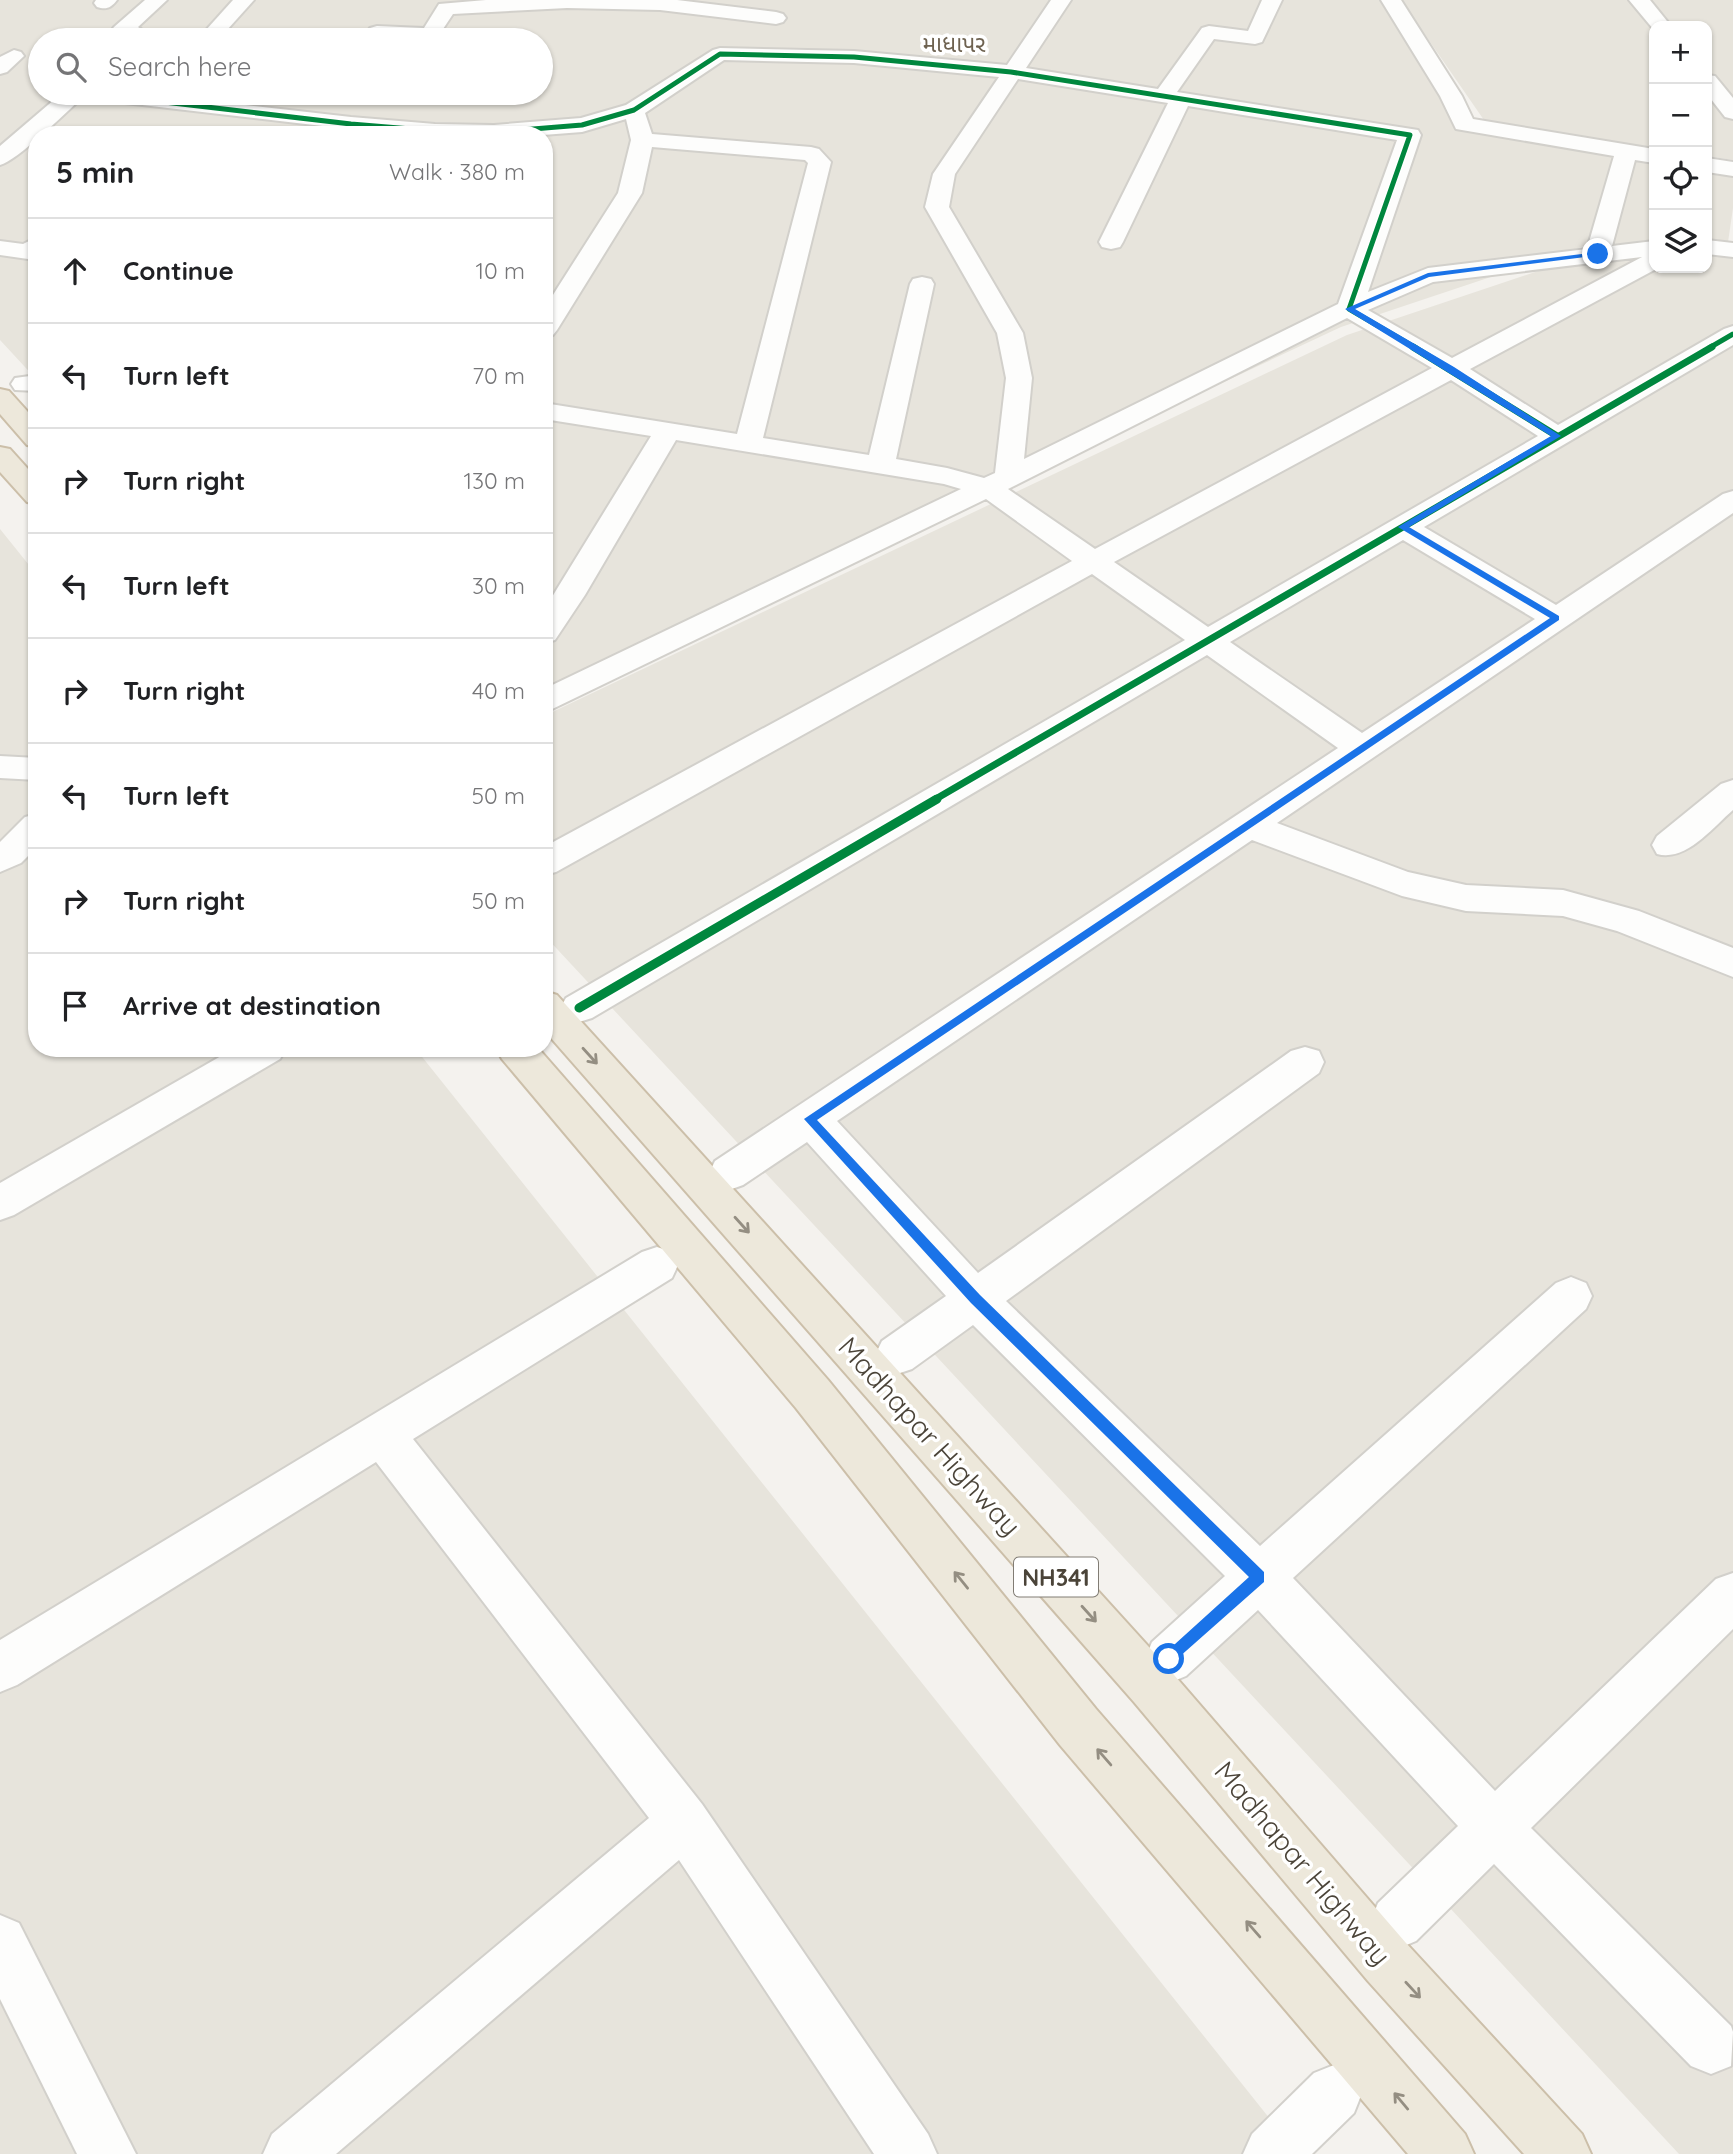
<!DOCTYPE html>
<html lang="en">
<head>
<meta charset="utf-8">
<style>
	:root { --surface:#fff; --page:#f2f2f2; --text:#202124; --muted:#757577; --line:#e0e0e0 }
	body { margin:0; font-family:Quicksand,"Noto Sans Gujarati",sans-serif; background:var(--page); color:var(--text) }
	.controls { position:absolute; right:21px; top:21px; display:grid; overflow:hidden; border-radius:14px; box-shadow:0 2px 5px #0004 }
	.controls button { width:63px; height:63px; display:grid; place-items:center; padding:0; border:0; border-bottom:2px solid var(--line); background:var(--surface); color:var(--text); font:35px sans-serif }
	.stop { position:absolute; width:21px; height:21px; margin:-16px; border:5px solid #1a73e8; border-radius:50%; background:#fff }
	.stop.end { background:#1a73e8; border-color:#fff; box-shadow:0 2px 7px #0008 }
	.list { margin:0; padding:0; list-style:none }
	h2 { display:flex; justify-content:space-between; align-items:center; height:91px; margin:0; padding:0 28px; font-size:30px }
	h2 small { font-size:23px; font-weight:400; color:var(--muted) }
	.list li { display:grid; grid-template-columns:46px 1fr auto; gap:21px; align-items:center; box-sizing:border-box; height:105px; padding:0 28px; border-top:2px solid var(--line) }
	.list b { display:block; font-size:26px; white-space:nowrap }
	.list em { font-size:23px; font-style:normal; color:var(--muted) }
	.icon { flex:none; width:38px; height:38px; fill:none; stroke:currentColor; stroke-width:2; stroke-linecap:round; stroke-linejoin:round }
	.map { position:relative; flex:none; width:1733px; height:2154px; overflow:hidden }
	.search { position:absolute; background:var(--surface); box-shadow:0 2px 5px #0004; left:28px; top:28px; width:525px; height:77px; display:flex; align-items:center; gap:18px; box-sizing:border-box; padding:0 24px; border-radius:38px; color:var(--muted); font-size:26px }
	.panel { position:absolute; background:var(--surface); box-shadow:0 2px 5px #0004; left:28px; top:126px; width:525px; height:931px; border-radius:28px }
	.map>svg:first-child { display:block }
	.residential { fill:#e7e4dc; fill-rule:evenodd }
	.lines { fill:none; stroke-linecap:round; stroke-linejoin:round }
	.minor-casing { stroke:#d2d0cb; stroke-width:4 }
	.highway-casing { stroke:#ccbfa9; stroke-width:4 }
	.minor { fill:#fdfdfc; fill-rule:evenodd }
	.highway { fill:#ede8db; fill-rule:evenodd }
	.cycleway-far2-casing { stroke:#fff; stroke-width:8 }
	.cycleway-far1-casing { stroke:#fff; stroke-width:10 }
	.cycleway-casing { stroke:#fff; stroke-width:13 }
	.cycleway-far2 { stroke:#00873e; stroke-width:5 }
	.cycleway-far1 { stroke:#00873e; stroke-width:7 }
	.cycleway { stroke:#00873e; stroke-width:9 }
	.oneway { stroke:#948e82 }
	.route { fill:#1a73e8 }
	.labels { text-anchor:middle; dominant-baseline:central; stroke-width:7; stroke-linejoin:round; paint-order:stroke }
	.far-quarter-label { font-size:23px; fill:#6e6250; stroke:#fff }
	.shield { fill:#fff; stroke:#817c74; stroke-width:2 }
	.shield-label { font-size:23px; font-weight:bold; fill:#4b4439 }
	.near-street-label { font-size:28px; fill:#4b4439; stroke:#fff }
</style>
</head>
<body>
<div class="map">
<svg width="1733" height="2154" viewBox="0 0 1733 2154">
	<rect width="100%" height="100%" fill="#f4f2ee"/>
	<g class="residential">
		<path d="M0,0h1391l88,126 175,27v92l-61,-2 -252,84 -797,374v-566h-507v245l-37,-40zM40,40h501v53h-501z"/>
		<polygon points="1401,0 1733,0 1733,160 1707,156 1707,26 1654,26 1654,148 1486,123"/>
		<polygon points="1707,162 1733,166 1733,208 1727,249 1707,248"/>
		<polygon points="1601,250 1654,253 1654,268 1707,268 1707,256 1733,257 1733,2154 1679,2154 544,935 544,716 1347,335"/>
		<polygon points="0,529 37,575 37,1048 415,1048 1298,2154 0,2154"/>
	</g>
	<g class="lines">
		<defs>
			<g id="minor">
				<path d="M96,0h21c-6,8 -11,10 -20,7l-3,-4z"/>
				<path d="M145,0h22l-29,27 7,5c-7,11 -20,8 -32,8l3,-4 -5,-5 3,-4z"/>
				<polygon points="233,0 254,0 218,40 197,40"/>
				<polygon points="486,0 677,0 776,12 783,14 786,18 783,22 776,24 660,10 567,8 453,14 437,38 430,40 377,38 370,36 367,32 370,28 377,26 424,28 439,4"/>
				<path d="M1051,0h20l-45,68 132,21 44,-61 7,-2 39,5 14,-31h20l-20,42 -7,2 -41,-5 -37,53 241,38 3,5 -53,157 60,-24 159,-19 27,-93 -158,-27 -16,-33 -59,-96h20l61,96 11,23 181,30v14l-19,-3 -23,86 42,-5v27h4l-188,101 88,56 166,-96 9,-3v19l-309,182 132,78 167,-111 10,-3v22l-456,310 131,49 58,13 97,5 76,21 94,37v29l-116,-46 -54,-15 -97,-5 -64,-15 -150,-56 -415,281 141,152 313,-222 14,-4 14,4 5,11 -5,11 -313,228 254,245 296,-263 15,-6 15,6 6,13 -6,13 -293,269 202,213 221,-212 17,-6v56l-202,199 200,198 2,6 -2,34 -20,8 -20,-8 -197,-202 -78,77 -19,8 -19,-8 -8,-19 8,-19 80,-77 -200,-216 -72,66 -17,7 -17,-7 -7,-17 7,-17 73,-66 -252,-251 -61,44 -15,5 -15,-5 -7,-14 7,-14 64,-45 -139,-154 -64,43 -14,5 -14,-5 -6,-12 6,-12 623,-413 -131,-93 -615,363 -13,4 -13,-4 -6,-10 6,-10 619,-358 -93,-66 -536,298 -12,3v-28l528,-286 -86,-62 -442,214v-24l417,-200 -17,-5 -268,-44 -91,155 -30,45 -11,3v-33l107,-174 -107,-17v-16l193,31 71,-271 -3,-3 -153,-13 -10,46 -85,137 -4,5 -9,3v-29l74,-116 13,-53 -5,-21 -44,13 -39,3h-143l-318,-37c-17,15 -65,63 -82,67v-19l62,-53h78l211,24 84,7 59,1 87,-7 45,-13 87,-55 7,-2 134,3 153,14zM724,60l130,3 145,14 -66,97 -8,33 72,126 9,45 -11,95 -11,5 -37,-10 -51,-9 38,-175 -3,-5 -9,-2 -9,2 -3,5 -41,171 -106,-17 68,-276 -12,-13 -8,-2 -159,-13 -7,-21zM1018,79l150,24 -69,139 3,5 9,2 9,-2 3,-5 65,-136 209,34 -59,164 -314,155 8,-81 -9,-45 -74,-126 6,-33zM1642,257l-190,101 -84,-48 65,-28zM1347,318l85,50 -337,181 -87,-60zM1451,380l87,56 -330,191 -94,-65zM1403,540l132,79 -173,114 -132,-91z"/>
				<polygon points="1629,0 1650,0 1671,26 1654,26 1654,30"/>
				<polygon points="14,50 21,52 24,56 7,72 0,74 0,57"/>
				<polygon points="1707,75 1715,76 1733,98 1733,119 1725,117 1707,94"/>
				<polygon points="1707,158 1733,162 1733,176 1707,172"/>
				<polygon points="37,237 37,257 28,259 0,255 0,241 23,244"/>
				<polygon points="1707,240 1733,243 1733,257 1707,254"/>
				<polygon points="37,375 37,391 15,390 11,384 15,378"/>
				<polygon points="0,756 37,758 37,780 0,778"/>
				<path d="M1733,780v30c-21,18 -47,52 -76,44l-5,-9 5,-9 64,-52z"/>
				<polygon points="37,814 37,847 21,863 0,872 0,842 25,817"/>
				<polygon points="235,1048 286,1048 280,1059 14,1215 0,1220 0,1183"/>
				<polygon points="657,1247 672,1252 678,1265 672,1278 413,1439 702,1804 928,2134 937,2154 874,2154 679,1860 336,2154 263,2154 272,2134 649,1818 376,1462 17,1685 0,1692 0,1640 642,1252"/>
				<polygon points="0,1915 19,1923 136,2154 77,2154 0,1999"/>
				<polygon points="1334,2065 1354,2073 1362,2093 1354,2113 1312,2154 1243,2154 1252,2134 1314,2073"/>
			</g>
			<g id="highway">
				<polygon points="0,389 9,391 37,422 37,447 27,445 0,414"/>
				<polygon points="0,447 10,449 37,479 37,504 27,502 0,472"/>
				<polygon points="544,991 557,995 1168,1668 1406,1943 1582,2134 1591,2154 1524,2154 1368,1981 1134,1702 544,1030"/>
				<polygon points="496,1048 538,1048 828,1380 1096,1709 1465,2134 1474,2154 1408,2154 1060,1745 796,1408 502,1059"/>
			</g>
		</defs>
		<use href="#minor" class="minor-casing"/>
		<use href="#highway" class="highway-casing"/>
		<use href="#minor" class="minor"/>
		<use href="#highway" class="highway"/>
		<defs>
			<g id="cycleway-far2">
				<polyline points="87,93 351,124 435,131 494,132 582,125 634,110 720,54 854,57 1011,72 1410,135 1349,309 1416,348"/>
				<polyline points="1709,348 1733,334"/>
			</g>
			<g id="cycleway-far1">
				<polyline points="1413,347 1557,436"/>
				<polyline points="934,800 1712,347"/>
			</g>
			<polyline id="cycleway" points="579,1008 937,799"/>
		</defs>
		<use href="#cycleway-far2" class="cycleway-far2-casing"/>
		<use href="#cycleway-far1" class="cycleway-far1-casing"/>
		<use href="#cycleway" class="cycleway-casing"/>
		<use href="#cycleway-far2" class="cycleway-far2"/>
		<use href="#cycleway-far1" class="cycleway-far1"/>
		<use href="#cycleway" class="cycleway"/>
	</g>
	<defs><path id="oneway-shaft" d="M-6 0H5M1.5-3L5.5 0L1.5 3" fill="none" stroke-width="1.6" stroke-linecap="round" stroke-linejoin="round" transform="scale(1.75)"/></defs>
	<g class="oneway">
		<use href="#oneway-shaft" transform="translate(590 1056) rotate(48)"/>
		<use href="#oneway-shaft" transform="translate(742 1225) rotate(48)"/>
		<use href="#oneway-shaft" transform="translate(961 1580) rotate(-129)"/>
		<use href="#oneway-shaft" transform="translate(1089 1614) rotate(48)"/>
		<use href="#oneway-shaft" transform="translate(1104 1757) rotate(-131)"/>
		<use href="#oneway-shaft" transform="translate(1253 1929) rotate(-131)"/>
		<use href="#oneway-shaft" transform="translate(1413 1990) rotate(47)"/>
		<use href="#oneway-shaft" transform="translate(1401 2101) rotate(-130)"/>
	</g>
	<polygon class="route" points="1598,252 1601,255 1429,277 1355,309 1454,367 1561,436 1409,527 1559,616 1559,620 817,1120 980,1295 1264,1572 1264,1582 1169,1666 1164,1664 1162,1659 1164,1654 1249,1577 971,1303 804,1119 1550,618 1398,527 1551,436 1345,309 1428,273"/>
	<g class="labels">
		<g class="far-quarter-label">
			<text x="954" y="43">માધાપર</text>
		</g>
		<rect class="shield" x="1014" y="1557.5" width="84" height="39" rx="5"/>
		<g class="shield-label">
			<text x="1056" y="1577">NH341</text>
		</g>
		<g class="near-street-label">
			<text transform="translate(930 1436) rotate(48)">Madhapar Highway</text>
			<text transform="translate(1303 1863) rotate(50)">Madhapar Highway</text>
		</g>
	</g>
</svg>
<div class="controls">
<button>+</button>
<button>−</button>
<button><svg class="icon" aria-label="locate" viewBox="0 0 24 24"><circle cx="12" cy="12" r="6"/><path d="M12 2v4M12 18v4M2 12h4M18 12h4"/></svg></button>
<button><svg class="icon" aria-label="layers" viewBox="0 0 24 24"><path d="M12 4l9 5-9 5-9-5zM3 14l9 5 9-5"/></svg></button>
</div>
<div class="stop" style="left:1169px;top:1659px"></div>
<div class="stop end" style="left:1598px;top:254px"></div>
<div class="search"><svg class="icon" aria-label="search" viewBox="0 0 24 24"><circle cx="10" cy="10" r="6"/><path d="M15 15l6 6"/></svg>Search here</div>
<section class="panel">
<h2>5 min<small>Walk · 380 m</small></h2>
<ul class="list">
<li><svg class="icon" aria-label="ahead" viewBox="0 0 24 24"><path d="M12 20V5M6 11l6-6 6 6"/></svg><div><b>Continue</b></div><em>10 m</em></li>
<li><svg class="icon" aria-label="left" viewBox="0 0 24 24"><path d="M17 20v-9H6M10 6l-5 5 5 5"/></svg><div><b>Turn left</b></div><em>70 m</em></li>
<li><svg class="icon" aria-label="right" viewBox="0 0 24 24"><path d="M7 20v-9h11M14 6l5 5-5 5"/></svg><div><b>Turn right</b></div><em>130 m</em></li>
<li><svg class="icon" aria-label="left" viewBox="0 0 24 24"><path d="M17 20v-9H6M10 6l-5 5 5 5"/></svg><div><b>Turn left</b></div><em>30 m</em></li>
<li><svg class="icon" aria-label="right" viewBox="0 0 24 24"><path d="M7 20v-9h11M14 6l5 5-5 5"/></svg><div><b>Turn right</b></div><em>40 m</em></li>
<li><svg class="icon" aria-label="left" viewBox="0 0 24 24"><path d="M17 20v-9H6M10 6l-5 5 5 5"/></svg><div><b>Turn left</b></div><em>50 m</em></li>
<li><svg class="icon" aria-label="right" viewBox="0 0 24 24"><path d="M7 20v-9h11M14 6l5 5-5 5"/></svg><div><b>Turn right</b></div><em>50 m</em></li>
<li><svg class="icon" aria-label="arrive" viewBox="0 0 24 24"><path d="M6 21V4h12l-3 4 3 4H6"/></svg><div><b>Arrive at destination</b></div></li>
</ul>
</section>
</div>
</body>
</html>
